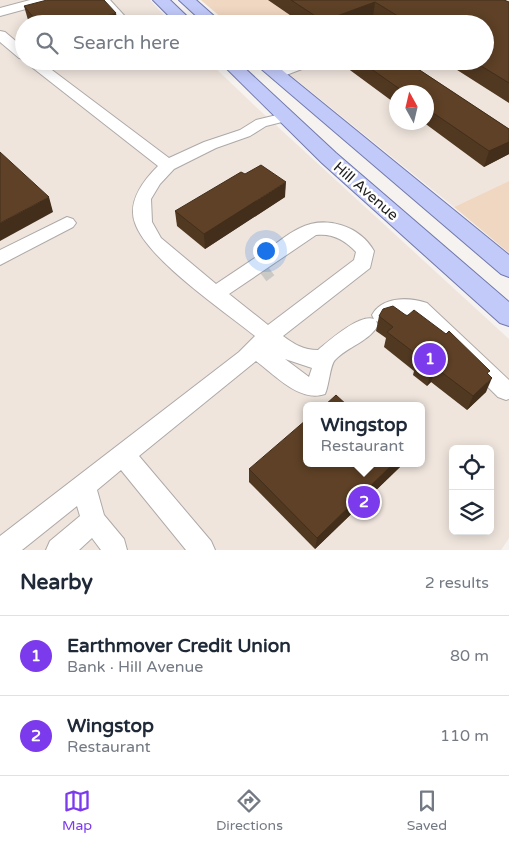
<!DOCTYPE html>
<html lang="en">
<head>
<meta charset="utf-8">
<style>
	:root { --surface:#fff; --page:#f2f2f3; --text:#1f2937; --muted:#747a83; --line:#e0e1e3; --accent:#7c3aed }
	body { margin:0; font-family:"Varela Round",sans-serif; background:var(--page); color:var(--text) }
	.controls { position:absolute; right:15px; bottom:15px; display:grid; overflow:hidden; border-radius:8px; box-shadow:0 2px 12px #0003 }
	.controls button { width:45px; height:45px; display:grid; place-items:center; padding:0; border:0; border-bottom:1px solid var(--line); background:var(--surface); color:var(--text); font:25px sans-serif }
	.compass { position:absolute; left:389px; top:85px; width:45px; height:45px; border-radius:50%; background:var(--surface); box-shadow:0 2px 12px #0003; rotate:352deg }
	.you { position:absolute; left:265px; top:250px; width:18px; height:18px; margin:-12px; border:4px solid #fff; border-radius:50%; background:#1a73e8; box-shadow:0 0 0 8px #1a73e833 }
	.badge { display:grid; place-items:center; width:32px; height:32px; border-radius:50%; background:var(--accent); color:#fff; font-size:16px; font-weight:700 }
	.pin { position:absolute; translate:-50% -50%; border:2px solid #fff; box-shadow:0 1px 5px #0006 }
	.popup { position:absolute; left:303px; top:402px; width:122px; height:65px; box-sizing:border-box; display:grid; place-content:center; border-radius:8px; background:var(--surface); filter:drop-shadow(0 1px 4px #0005); font-size:16px; white-space:nowrap; color:var(--muted) }
	.popup b { font-size:19px; color:var(--text) }
	.popup::after { content:''; position:absolute; left:50%; top:100%; margin-left:-10px; border:10px solid transparent; border-top-color:var(--surface) }
	.list { margin:0; padding:0; list-style:none }
	h2 { display:flex; justify-content:space-between; align-items:center; height:65px; margin:0; padding:0 20px; font-size:21px }
	h2 small { font-size:16px; font-weight:400; color:var(--muted) }
	.list li { display:grid; grid-template-columns:32px 1fr auto; gap:15px; align-items:center; box-sizing:border-box; height:80px; padding:0 20px; border-top:1px solid var(--line) }
	.list b { display:block; font-size:19px; white-space:nowrap }
	.list p { margin:0; font-size:16px; white-space:nowrap; color:var(--muted) }
	.list em { font-size:16px; font-style:normal; color:var(--muted) }
	.icon { flex:none; width:28px; height:28px; fill:none; stroke:currentColor; stroke-width:2; stroke-linecap:round; stroke-linejoin:round }
	.map { position:relative; flex:none; width:509px; height:550px; overflow:hidden }
	.search { position:absolute; background:var(--surface); box-shadow:0 2px 12px #0003; left:15px; right:15px; top:15px; height:55px; display:flex; align-items:center; gap:12px; box-sizing:border-box; padding:0 18px; border-radius:28px; color:var(--muted); font-size:19px }
	.sheet { height:225px; background:var(--surface) }
	nav { display:flex; justify-content:space-around; align-items:center; box-sizing:border-box; height:70px; border-top:1px solid var(--line); background:var(--surface); font-size:14px; color:var(--muted) }
	nav a { display:grid; justify-items:center; gap:2px }
	nav .on { color:var(--accent) }
	.map>svg:first-child { display:block }
	.built { fill:#efe5dd; fill-rule:evenodd }
	.green { fill:#f0d7c2 }
	.lines { fill:none; stroke-linecap:round; stroke-linejoin:round }
	.minor-tunnel { stroke:#cbc9c6; stroke-width:18; stroke-dasharray:18 9; stroke-linecap:butt }
	.minor-casing { stroke:#ada9a7; stroke-width:2 }
	.major-casing { stroke:#7178ab; stroke-width:2 }
	.minor { fill:#fff; fill-rule:evenodd }
	.major { fill:#c2caf9; fill-rule:evenodd }
	.wall { fill:#513821 }
	.shaded-wall { fill:#422e1b }
	.building { fill:#5e4126; stroke:#422e1b }
	.labels { text-anchor:middle; dominant-baseline:central; stroke-width:5; stroke-linejoin:round; paint-order:stroke }
	.street-label { font-size:15px; fill:#252322; stroke:#fff }
</style>
</head>
<body>
<div class="map">
<svg width="509" height="550" viewBox="0 0 509 550">
	<rect width="100%" height="100%" fill="#f5f2ef"/>
	<g class="built">
		<path d="M0,0h150l22,24h-148v37h184l47,45 254,233v199l-8,12h-501zM306,406h116v57h-116zM453,449h37v82h-37z"/>
		<path d="M201,0h308v181l-55,26 -181,-146h212v-37h-256zM396,92h30v30h-30z"/>
	</g>
	<g class="green">
		<polygon points="201,0 432,0 375,24 229,24"/>
		<polygon points="509,181 509,253 454,207"/>
	</g>
	<g class="lines">
		<polyline class="minor-tunnel" points="261,274 269,268"/>
		<defs>
			<g id="minor">
				<polygon points="30,0 50,0 48,3 0,16 0,8"/>
				<polygon points="97,0 110,0 132,24 119,24"/>
				<polygon points="0,31 5,32 24,48 24,59 19,58 0,42"/>
				<path d="M24,61h16l129,97 35,-16 36,-12 16,-10 29,-7 5,1 2,3 -2,3 -24,6 -16,10 -34,12 -42,21 -14,15 -9,15 1,23 9,16 55,46c19,-13 39,-26 58,-39 8,-6 17,-13 26,-17 26,-13 60,-2 74,23l-4,17 -87,68c11,8 20,14 35,14 12,-10 41,-36 56,-31l-2,-4c10,-19 37,-18 55,-12l82,77v19l-3,1 -8,-3 -83,-82 -16,-1 -17,9 -6,-2 2,4c-8,16 -31,22 -43,35 -5,5 -6,26 -10,34 -25,9 -50,-19 -69,-33l-117,95 72,85 4,9h-29l-65,-80 -24,20 7,25 20,24 3,11h-26l-9,-12 -13,12h-33l4,-9 30,-25 -3,-10 -55,44h-22v-14l239,-184 16,-16c-31,-25 -108,-77 -120,-113 -8,-22 9,-43 23,-57zM316,235c17,-2 29,5 40,17l-2,8 -86,65 -39,-31zM285,359l27,9 -3,9z"/>
				<polygon points="297,61 317,61 315,64 281,77 276,78 269,74 271,71"/>
				<polygon points="67,217 73,219 76,223 73,227 0,265 0,250"/>
			</g>
			<g id="major">
				<polygon points="153,0 170,0 195,24 177,24"/>
				<polygon points="179,0 196,0 223,24 205,24"/>
				<polygon points="219,61 237,61 336,153 509,302 509,326 500,323 322,163"/>
				<polygon points="252,61 271,61 509,255 509,277 501,274"/>
			</g>
		</defs>
		<use href="#minor" class="minor-casing"/>
		<use href="#major" class="major-casing"/>
		<use href="#minor" class="minor"/>
		<use href="#major" class="major"/>
	</g>
	<g class="wall">
		<polygon points="268,0 504,0 509,2 509,103 443,61 485,61 485,24 383,24 373,17 356,24 303,24"/>
		<polygon points="24,6 118,24 31,24 28,20"/>
		<polygon points="339,61 406,61 509,129 509,154 484,167 423,122 426,122 426,92 396,92 396,104 339,62"/>
		<polygon points="285,197 205,249 177,226 175,211"/>
		<polygon points="379,316 488,374 486,392 467,410 431,382 427,386 413,375 414,371 384,347 386,338 376,331"/>
		<polygon points="306,463 401,463 400,467 315,549 249,482 249,469"/>
	</g>
	<g class="shaded-wall">
		<polygon points="375,2 373,17 356,24 323,24 323,21"/>
		<polygon points="116,13 118,24 79,24"/>
		<polygon points="509,142 509,154 484,167 489,151"/>
		<polygon points="286,182 285,197 205,249 204,234"/>
		<polygon points="49,197 53,212 0,241 0,223"/>
		<polygon points="436,368 431,382 427,386 431,372"/>
		<polygon points="492,378 486,392 467,410 473,396"/>
		<polygon points="394,463 401,463 400,467 315,549 317,538"/>
	</g>
	<g class="building">
		<polygon points="47,0 104,0 116,13 79,24 39,24 24,6"/>
		<polygon points="291,0 504,0 509,2 509,83 473,61 485,61 485,24 411,24 375,2 323,21"/>
		<polygon points="360,61 406,61 509,129 509,142 489,151 426,108 426,92 404,92"/>
		<polygon points="0,152 49,197 0,223"/>
		<polygon points="261,165 286,182 204,234 175,211 241,172 245,174"/>
		<polygon points="393,306 407,316 414,310 446,334 449,331 490,371 487,373 492,378 473,396 436,368 431,372 417,361 421,358 387,332 393,327 379,316 383,309"/>
		<polygon points="336,395 348,406 324,406"/>
		<polygon points="306,420 306,463 394,463 317,538 249,469"/>
	</g>
	<g class="labels">
		<g class="street-label">
			<text transform="translate(366 191) rotate(41)">Hill Avenue</text>
		</g>
	</g>
</svg>
<div class="controls">
<button><svg class="icon" aria-label="locate" viewBox="0 0 24 24"><circle cx="12" cy="12" r="6"/><path d="M12 2v4M12 18v4M2 12h4M18 12h4"/></svg></button>
<button><svg class="icon" aria-label="layers" viewBox="0 0 24 24"><path d="M12 4l9 5-9 5-9-5zM3 14l9 5 9-5"/></svg></button>
</div>
<svg class="compass" viewBox="-18 -18 36 36"><path d="M0-13l5 13h-10z" fill="#e53935"/><path d="M0 13l5-13h-10z" fill="#747a83"/></svg>
<div class="you"></div>
<div class="pin badge" style="left:430px;top:359px">1</div>
<div class="pin badge" style="left:364px;top:502px">2</div>
<div class="popup"><b>Wingstop</b>Restaurant</div>
<div class="search"><svg class="icon" aria-label="search" viewBox="0 0 24 24"><circle cx="10" cy="10" r="6"/><path d="M15 15l6 6"/></svg>Search here</div>
</div>
<section class="sheet">
<h2>Nearby<small>2 results</small></h2>
<ul class="list">
<li><span class="badge">1</span><div><b>Earthmover Credit Union</b><p>Bank · Hill Avenue</p></div><em>80 m</em></li>
<li><span class="badge">2</span><div><b>Wingstop</b><p>Restaurant</p></div><em>110 m</em></li>
</ul>
</section>
<nav>
<a class="on"><svg class="icon" aria-label="map" viewBox="0 0 24 24"><path d="M3 6l6-2 6 2 6-2v14l-6 2-6-2-6 2zM9 4v14M15 6v14"/></svg>Map</a>
<a><svg class="icon" aria-label="directions" viewBox="0 0 24 24"><path d="M12 3l9 9-9 9-9-9zM9 14v-3h6M13 9l2 2-2 2"/></svg>Directions</a>
<a><svg class="icon" aria-label="saved" viewBox="0 0 24 24"><path d="M7 4h10v16l-5-4-5 4z"/></svg>Saved</a>
</nav>
</body>
</html>
